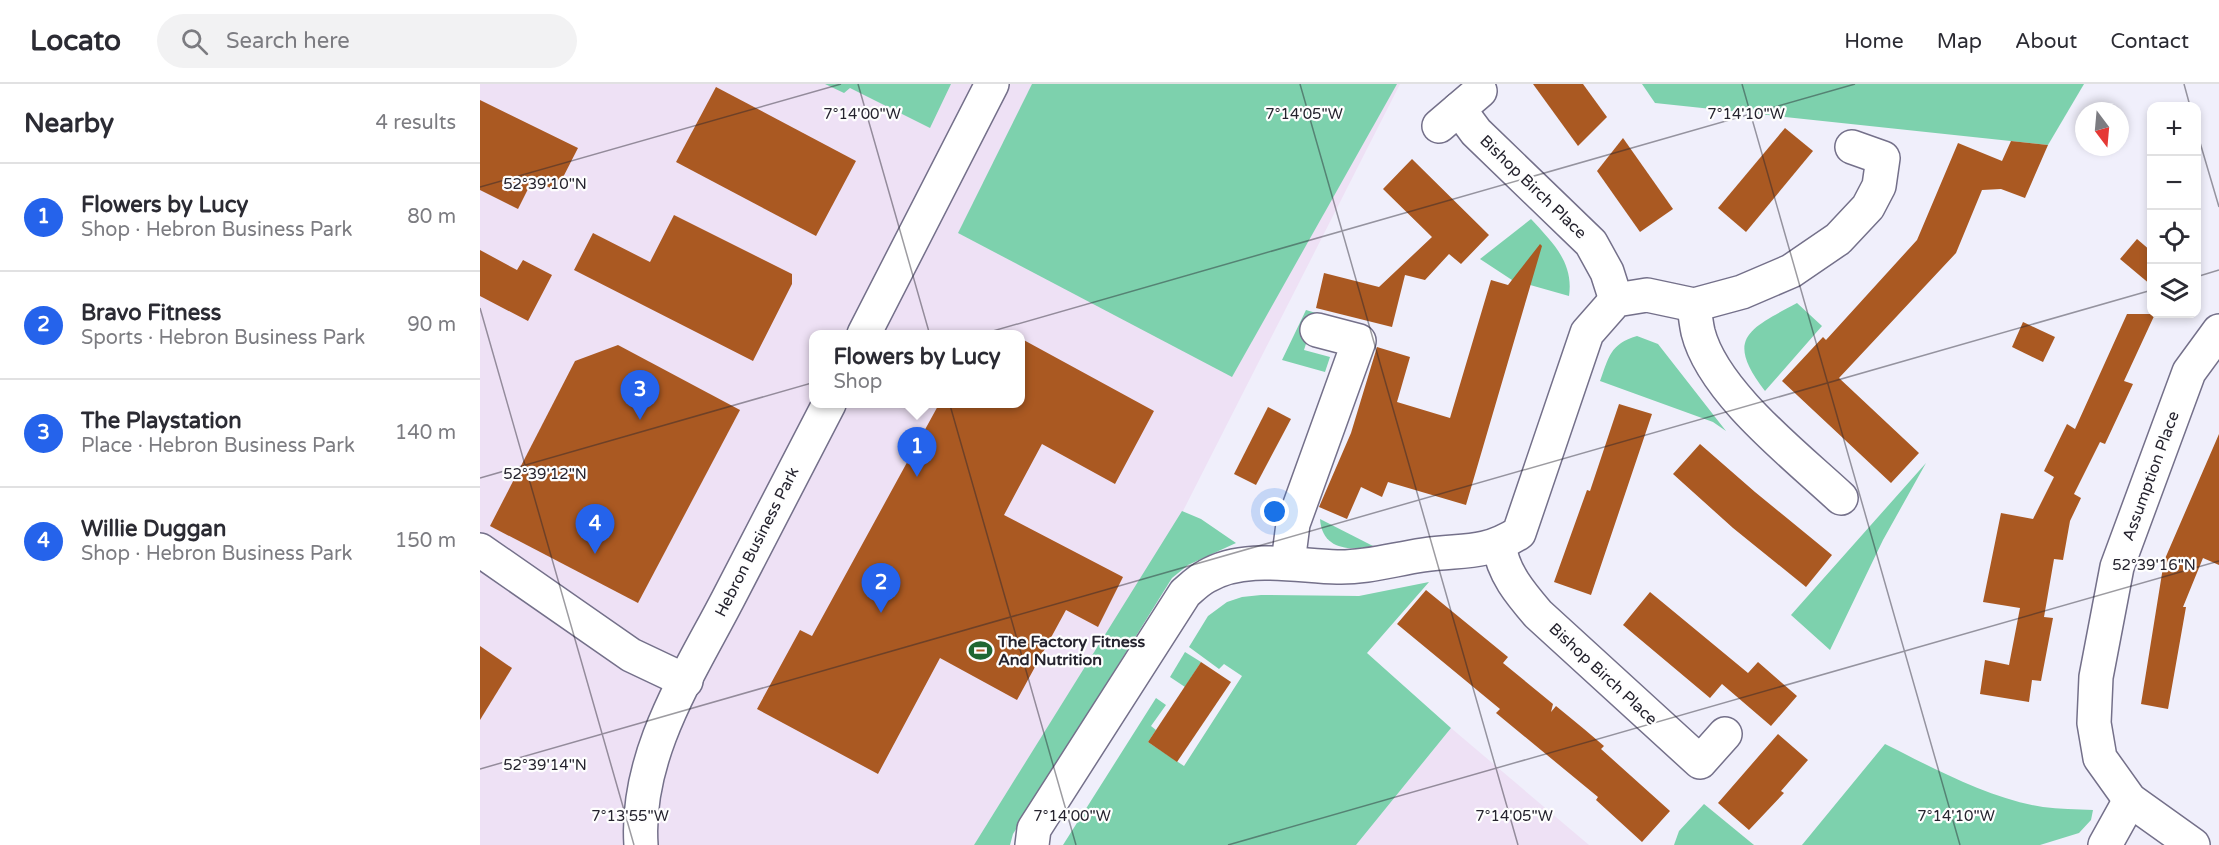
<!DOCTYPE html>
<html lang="en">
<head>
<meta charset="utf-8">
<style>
	:root { --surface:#fff; --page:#f2f2f3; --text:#2b2b33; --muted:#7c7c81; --line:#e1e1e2; --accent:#2563eb }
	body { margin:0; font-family:"Varela Round",sans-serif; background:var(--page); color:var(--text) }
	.controls { position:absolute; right:18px; top:18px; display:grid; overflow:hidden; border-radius:12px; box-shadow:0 3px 9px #0003 }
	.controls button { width:54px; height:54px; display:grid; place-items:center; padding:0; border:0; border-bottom:2px solid var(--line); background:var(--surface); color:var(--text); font:30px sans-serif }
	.compass { position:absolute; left:1595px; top:18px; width:54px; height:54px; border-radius:50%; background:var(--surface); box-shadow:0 3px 9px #0003; rotate:164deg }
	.you { position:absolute; left:795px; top:428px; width:21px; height:21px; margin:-15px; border:4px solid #fff; border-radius:50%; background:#1a73e8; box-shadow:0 0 0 9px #1a73e833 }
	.badge { display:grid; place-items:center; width:39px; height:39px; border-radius:50%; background:var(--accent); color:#fff; font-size:20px; font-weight:700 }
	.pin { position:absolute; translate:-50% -50px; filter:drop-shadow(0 2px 3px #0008) }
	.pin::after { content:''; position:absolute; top:32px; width:21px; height:18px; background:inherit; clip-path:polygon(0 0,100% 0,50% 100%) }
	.popup { position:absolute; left:329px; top:246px; width:216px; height:78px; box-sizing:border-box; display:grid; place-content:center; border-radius:12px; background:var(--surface); filter:drop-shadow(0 2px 4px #0005); font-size:20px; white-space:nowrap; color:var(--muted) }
	.popup b { font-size:22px; color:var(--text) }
	.popup::after { content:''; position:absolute; left:50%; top:100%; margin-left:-12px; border:12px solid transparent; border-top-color:var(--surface) }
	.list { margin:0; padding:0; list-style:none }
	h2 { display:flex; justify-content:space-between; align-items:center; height:78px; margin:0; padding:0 24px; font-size:26px }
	h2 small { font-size:20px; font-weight:400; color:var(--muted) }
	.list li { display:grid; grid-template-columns:39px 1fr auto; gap:18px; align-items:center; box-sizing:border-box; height:108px; padding:0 24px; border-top:2px solid var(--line) }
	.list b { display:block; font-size:22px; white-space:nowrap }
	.list p { margin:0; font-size:20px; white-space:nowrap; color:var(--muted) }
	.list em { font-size:20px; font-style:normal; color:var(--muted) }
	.icon { flex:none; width:33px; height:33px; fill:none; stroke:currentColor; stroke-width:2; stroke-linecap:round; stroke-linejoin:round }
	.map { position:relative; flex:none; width:1739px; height:761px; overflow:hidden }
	header { display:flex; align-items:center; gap:36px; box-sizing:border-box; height:84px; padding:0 30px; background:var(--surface); border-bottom:2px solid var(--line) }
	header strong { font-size:28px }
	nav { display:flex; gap:33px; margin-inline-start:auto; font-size:21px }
	.search { width:420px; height:54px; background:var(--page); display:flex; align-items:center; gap:15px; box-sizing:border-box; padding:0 21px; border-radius:33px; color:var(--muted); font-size:22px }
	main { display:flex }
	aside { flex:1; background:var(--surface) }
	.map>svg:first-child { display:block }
	.industrial { fill:#eee1f5; fill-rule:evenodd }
	.green { fill:#7dd1ad }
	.building { fill:#aa5922 }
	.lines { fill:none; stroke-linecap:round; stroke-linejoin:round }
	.minor-casing { stroke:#74708a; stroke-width:36 }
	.minor { stroke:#fff; stroke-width:33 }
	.ticks { fill:none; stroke:#25232e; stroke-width:1.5; stroke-opacity:0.45 }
	.labels { text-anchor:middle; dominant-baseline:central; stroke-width:4.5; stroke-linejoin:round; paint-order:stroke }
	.street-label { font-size:16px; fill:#25232e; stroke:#fefefe }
	.poi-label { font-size:16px; font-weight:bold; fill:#25232e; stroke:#fefefe; text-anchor:start }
	.ticks-label { font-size:15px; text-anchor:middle; fill:#25232e; stroke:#fefefe; stroke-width:4.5; stroke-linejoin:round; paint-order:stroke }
</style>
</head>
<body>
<header>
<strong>Locato</strong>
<div class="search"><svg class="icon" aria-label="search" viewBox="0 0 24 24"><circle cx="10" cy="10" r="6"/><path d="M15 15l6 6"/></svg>Search here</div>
<nav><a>Home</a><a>Map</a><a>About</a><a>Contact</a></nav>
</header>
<main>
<aside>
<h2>Nearby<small>4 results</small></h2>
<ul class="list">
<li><span class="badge">1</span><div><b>Flowers by Lucy</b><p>Shop · Hebron Business Park</p></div><em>80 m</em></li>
<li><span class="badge">2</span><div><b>Bravo Fitness</b><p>Sports · Hebron Business Park</p></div><em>90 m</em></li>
<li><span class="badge">3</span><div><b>The Playstation</b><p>Place · Hebron Business Park</p></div><em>140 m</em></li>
<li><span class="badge">4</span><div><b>Willie Duggan</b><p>Shop · Hebron Business Park</p></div><em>150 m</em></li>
</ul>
</aside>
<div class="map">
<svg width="1739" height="761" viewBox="0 0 1739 761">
	<rect width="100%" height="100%" fill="#f0effb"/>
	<g class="industrial">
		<path d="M0,0h920l-217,427 -209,334h-494zM334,250h206v70h-206z"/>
		<polygon points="971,644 1109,761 1110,761 876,761"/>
	</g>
	<g class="green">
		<polygon points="345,0 471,0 450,44 370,4 364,9"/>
		<polygon points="552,0 917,0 752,293 478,149"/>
		<polygon points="1162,0 1604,0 1568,61 1175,19"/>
		<path d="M1051,135c21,23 43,43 38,77l-57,-16 -32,-21z"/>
		<path d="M1317,219l25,23 -57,65c-41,-53 -16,-62 32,-88z"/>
		<polygon points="826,226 836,229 824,266 850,273 845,288 802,276"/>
		<path d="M1157,252l21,8 68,87 -13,-9 -113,-41c9,-24 10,-37 37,-45z"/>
		<polygon points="1446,379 1403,456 1350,566 1311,531"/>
		<polygon points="702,427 721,435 756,459 708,481 692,494 533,750 530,761 494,761"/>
		<path d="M840,435l53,27c-23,5 -51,4 -53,-27z"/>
		<polygon points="949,498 887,569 971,644 876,761 583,761 676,614 686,621 671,642 676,646 668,658 704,682 762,592 744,580 739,585 709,563 728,532 747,518 762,513 781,511 879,512"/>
		<polygon points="705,568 721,578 705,603 690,593"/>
		<path d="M1405,660c48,24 105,55 158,63 16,2 33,2 50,3l-2,10 -12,13 -39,12h-238z"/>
		<polygon points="1224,720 1274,761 1194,761 1199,747"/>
	</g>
	<g class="building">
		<polygon points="1053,0 1103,0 1127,33 1098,62"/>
		<polygon points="236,3 376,77 336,152 196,78"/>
		<polygon points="0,16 98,64 76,107 53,95 38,125 0,106"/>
		<polygon points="1305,44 1333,67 1266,148 1238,124"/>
		<polygon points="1143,54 1193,125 1160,148 1117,87"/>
		<polygon points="1531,57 1568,61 1545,114 1521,105 1502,106 1476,169 1359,294 1439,369 1411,399 1302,297 1343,253 1346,256 1437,156 1478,59 1522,77"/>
		<polygon points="932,75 1009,151 981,180 969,170 945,196 925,191 912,243 836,224 844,189 899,203 952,153 903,105"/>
		<polygon points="194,131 312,190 312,200 273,277 94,186 113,149 170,178"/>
		<polygon points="1657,155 1671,167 1671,201 1640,175"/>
		<polygon points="1060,160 1062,162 986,421 908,398 902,413 881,403 867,435 839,423 871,349 897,263 930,273 917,318 970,334 1011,196 1028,201"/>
		<polygon points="0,166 37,186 43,176 72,191 48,237 0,212"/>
		<polygon points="1647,230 1675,230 1644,297 1653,300 1625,360 1620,358 1594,410 1601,414 1590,437 1583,476 1574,475 1564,533 1573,534 1561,597 1552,596 1549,618 1500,610 1505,576 1529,581 1540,524 1503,518 1521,429 1553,435 1574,393 1564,387 1587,340 1595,345"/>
		<polygon points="1543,238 1575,253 1563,278 1532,263"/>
		<polygon points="540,254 674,327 635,400 562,360 524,431 643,493 618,543 586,526 537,616 460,574 398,690 277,625 320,546 332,552 459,320 540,320"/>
		<polygon points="138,261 260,326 158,519 10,442 95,277"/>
		<polygon points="1139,320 1172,330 1111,511 1074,498 1107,406 1110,407"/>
		<polygon points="788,323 811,335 776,401 754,390"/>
		<polygon points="1739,350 1739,481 1723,474 1703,523 1706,523 1688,625 1661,620 1684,477"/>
		<polygon points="1220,360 1275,408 1352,471 1326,503 1253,444 1193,390"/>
		<polygon points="946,506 1028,573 1023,579 1073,620 1071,628 1076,622 1104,645 1124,662 1121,665 1190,727 1162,758 1116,716 1118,713 1016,629 1020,625 917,540"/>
		<polygon points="1170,508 1268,589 1278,578 1317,612 1291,642 1242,600 1230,614 1143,541"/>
		<polygon points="0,562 32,584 0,636"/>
		<polygon points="721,578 751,598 697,678 668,658"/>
		<polygon points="1298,650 1328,676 1301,707 1304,709 1269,746 1238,719"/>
	</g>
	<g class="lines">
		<defs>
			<g id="minor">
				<polyline points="979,25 996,48 1111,159 1127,188 1136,216"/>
				<polyline points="959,42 1000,7"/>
				<path d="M1214,221c1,9 2,18 4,27 15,60 98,124 143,166"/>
				<polyline points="384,250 512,0"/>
				<path d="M1019,461c4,28 21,48 39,69l162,148 25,-28"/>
				<polyline points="0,466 151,571 206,597"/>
				<polyline points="808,479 813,440 879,257 837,246"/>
				<path d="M161,761c-6,-90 47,-169 87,-246 34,-65 67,-130 101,-195"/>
				<path d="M552,761l2,-16 151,-236c7,-6 14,-13 22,-17 37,-22 89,-10 130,-9 29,1 58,-8 86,-12 40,-6 59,1 96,-22l68,-200 29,-33 31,-5 47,10 48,-13 49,-21 47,-32 30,-32 11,-21 4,-28 -31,-11"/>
				<polyline points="1625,761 1650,716"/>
				<polyline points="1713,761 1650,716 1620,674 1614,639 1616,593 1637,483 1709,288 1739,247"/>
			</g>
		</defs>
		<use href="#minor" class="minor-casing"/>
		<use href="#minor" class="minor"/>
	</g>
	<path class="ticks" d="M378,0l218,761M820,0l218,761M1262,0l218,761M1704,0l6,22M1716,45l23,78M0,103l361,-103M1716,193l23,-7M0,224l154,537M0,394l1375,-394M0,685l1672,-479M748,761l991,-284"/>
	<defs>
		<symbol id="stadium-bare" viewBox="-9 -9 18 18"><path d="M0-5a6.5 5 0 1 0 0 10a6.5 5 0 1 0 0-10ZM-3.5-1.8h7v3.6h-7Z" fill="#1f6733" stroke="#fefefe" stroke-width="2.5" paint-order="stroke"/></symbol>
	</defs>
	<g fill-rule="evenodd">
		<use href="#stadium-bare" x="484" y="550" width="33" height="33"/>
	</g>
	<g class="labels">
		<g class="street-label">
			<text transform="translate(1053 103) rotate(44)">Bishop Birch Place</text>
			<text transform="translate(1671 392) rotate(-70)">Assumption Place</text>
			<text transform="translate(277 458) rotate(-63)">Hebron Business Park</text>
			<text transform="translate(1123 590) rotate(43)">Bishop Birch Place</text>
		</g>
		<g class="poi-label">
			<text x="518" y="558">The Factory Fitness<tspan x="518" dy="18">And Nutrition</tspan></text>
		</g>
	</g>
	<g class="ticks-label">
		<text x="382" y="35">7°14'00"W</text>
		<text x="824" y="35">7°14'05"W</text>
		<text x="1266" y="35">7°14'10"W</text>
		<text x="65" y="105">52°39'10"N</text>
		<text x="65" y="395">52°39'12"N</text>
		<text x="1674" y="486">52°39'16"N</text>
		<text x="65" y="686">52°39'14"N</text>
		<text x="150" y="737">7°13'55"W</text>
		<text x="592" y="737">7°14'00"W</text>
		<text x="1034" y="737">7°14'05"W</text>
		<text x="1476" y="737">7°14'10"W</text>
	</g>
</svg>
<div class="controls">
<button>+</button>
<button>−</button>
<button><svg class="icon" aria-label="locate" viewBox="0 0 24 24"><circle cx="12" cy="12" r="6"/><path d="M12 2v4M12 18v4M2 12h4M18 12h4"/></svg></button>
<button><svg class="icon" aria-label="layers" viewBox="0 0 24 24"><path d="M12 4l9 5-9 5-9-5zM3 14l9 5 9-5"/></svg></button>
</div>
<svg class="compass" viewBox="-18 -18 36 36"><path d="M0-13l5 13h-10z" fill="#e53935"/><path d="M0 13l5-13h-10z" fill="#7c7c81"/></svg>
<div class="you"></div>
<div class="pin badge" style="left:437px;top:393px">1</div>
<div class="popup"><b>Flowers by Lucy</b>Shop</div>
<div class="pin badge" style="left:401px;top:529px">2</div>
<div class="pin badge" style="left:160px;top:336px">3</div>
<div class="pin badge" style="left:115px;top:470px">4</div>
</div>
</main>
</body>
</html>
